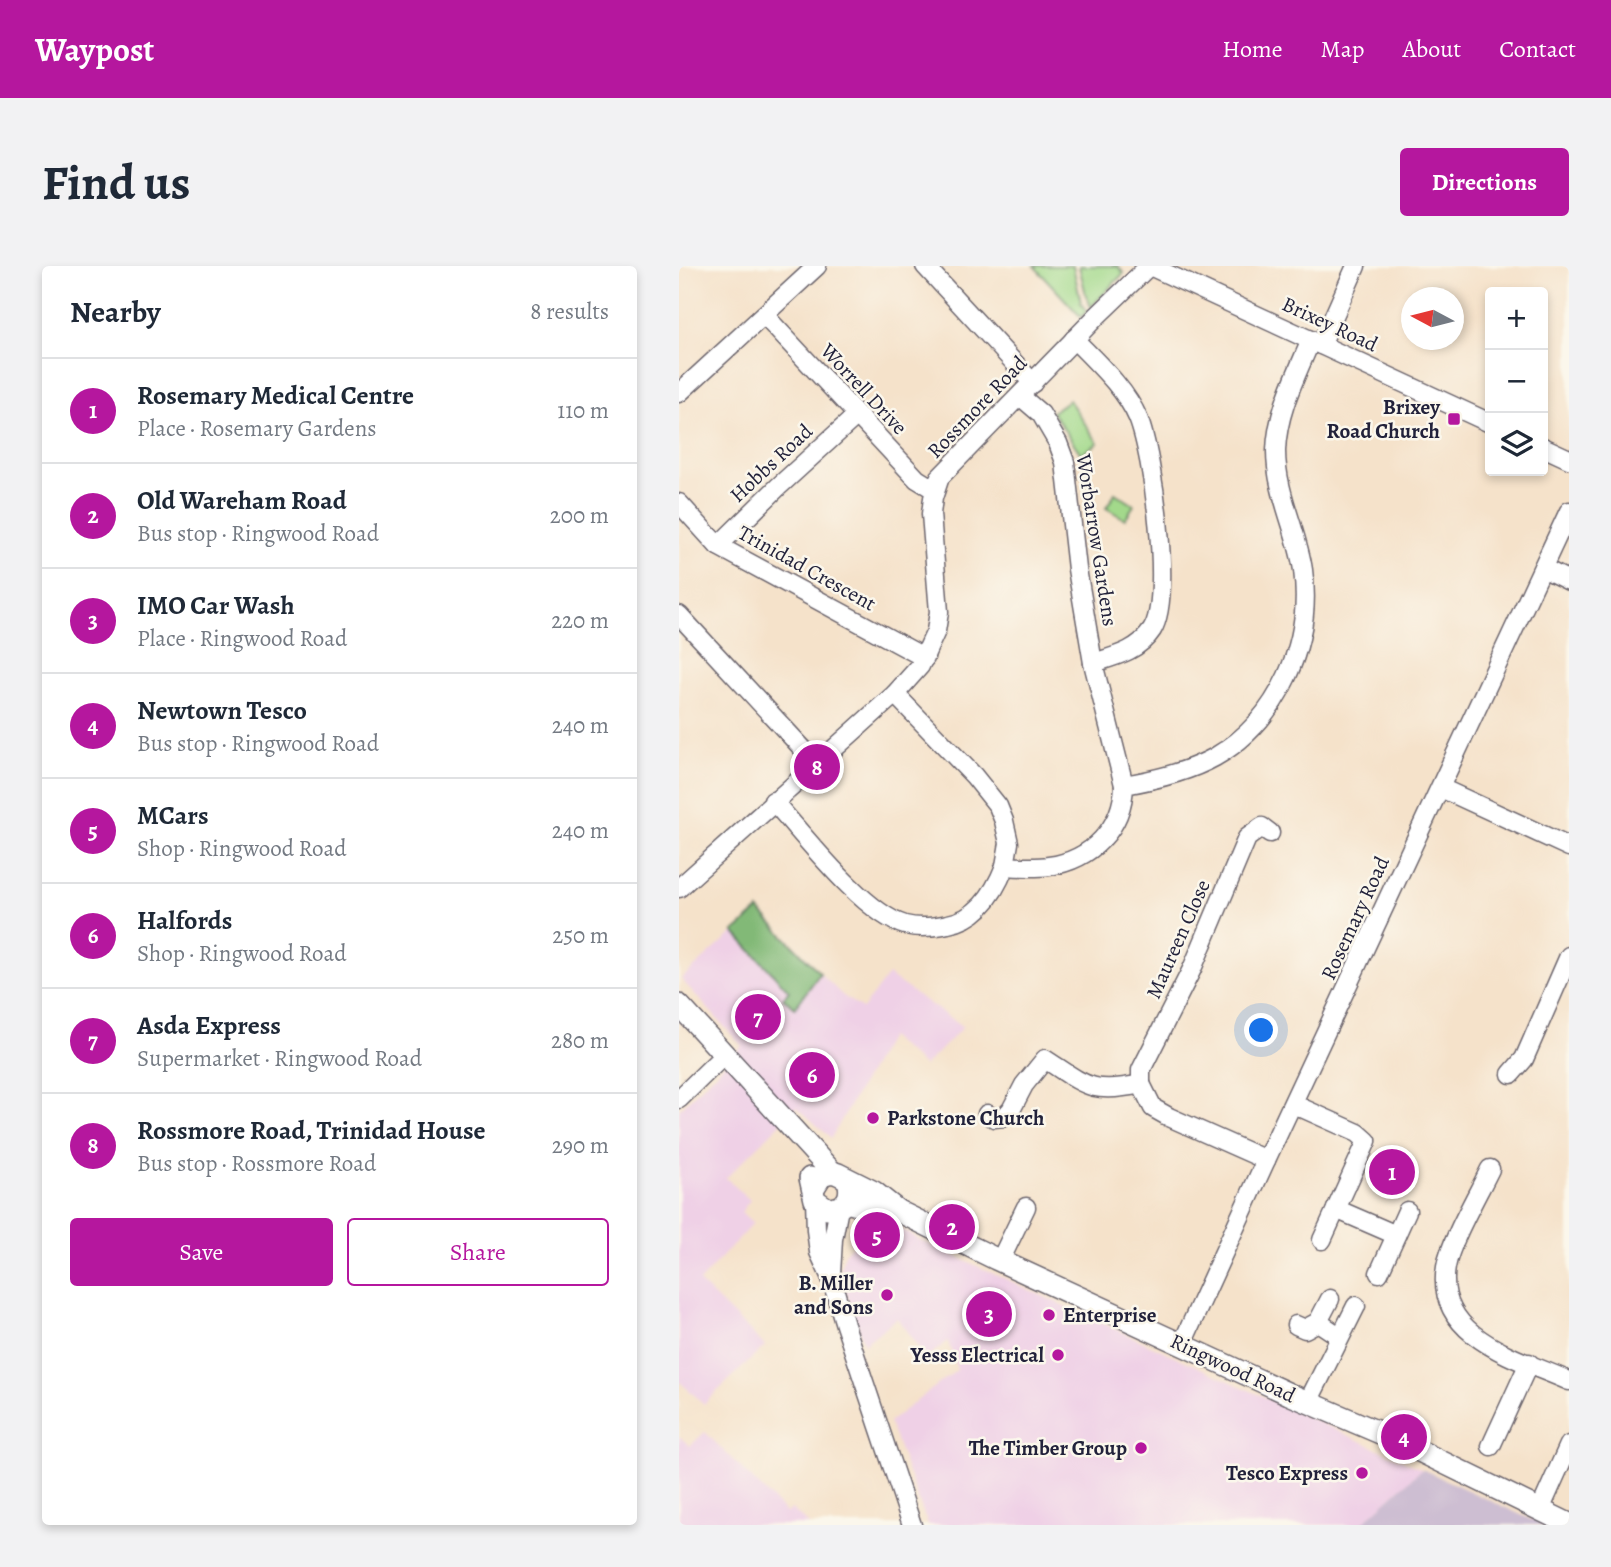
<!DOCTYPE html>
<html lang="en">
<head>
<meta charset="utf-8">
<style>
	:root { --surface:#fff; --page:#f2f2f3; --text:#1f2937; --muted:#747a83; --line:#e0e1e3; --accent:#b5179e }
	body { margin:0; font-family:Alegreya,serif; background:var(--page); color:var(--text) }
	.controls { position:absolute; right:21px; top:21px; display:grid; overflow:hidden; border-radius:7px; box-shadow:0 4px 10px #0003 }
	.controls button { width:63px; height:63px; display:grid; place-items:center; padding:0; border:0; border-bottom:2px solid var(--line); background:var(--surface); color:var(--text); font:35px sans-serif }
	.compass { position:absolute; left:722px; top:21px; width:63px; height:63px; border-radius:50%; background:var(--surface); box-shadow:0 4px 10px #0003; rotate:277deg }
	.you { position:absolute; left:583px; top:765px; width:24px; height:24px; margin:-18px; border:5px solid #fff; border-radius:50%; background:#1a73e8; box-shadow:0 0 0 10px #1a73e833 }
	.badge { display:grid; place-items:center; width:46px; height:46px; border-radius:50%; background:var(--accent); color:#fff; font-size:23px; font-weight:700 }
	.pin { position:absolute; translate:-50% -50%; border:4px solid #fff; box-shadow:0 2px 7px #0006 }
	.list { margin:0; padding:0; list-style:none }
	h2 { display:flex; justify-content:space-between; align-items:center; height:91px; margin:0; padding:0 28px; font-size:30px }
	h2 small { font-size:23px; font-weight:400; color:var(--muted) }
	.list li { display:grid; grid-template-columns:46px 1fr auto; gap:21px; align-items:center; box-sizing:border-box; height:105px; padding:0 28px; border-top:2px solid var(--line) }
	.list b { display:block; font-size:26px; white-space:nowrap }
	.list p { margin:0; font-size:23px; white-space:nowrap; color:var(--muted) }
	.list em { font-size:23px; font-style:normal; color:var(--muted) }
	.actions { display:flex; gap:14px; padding:21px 28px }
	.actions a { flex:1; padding:16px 0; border:2px solid var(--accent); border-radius:7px; text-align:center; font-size:24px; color:var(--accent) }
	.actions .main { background:var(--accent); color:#fff }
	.icon { flex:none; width:38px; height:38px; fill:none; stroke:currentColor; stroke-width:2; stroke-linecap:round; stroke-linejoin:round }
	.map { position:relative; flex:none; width:890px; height:1259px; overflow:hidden; border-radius:7px }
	header { display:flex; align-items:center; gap:42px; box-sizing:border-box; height:98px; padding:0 35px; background:var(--accent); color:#fff }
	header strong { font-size:33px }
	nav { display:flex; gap:38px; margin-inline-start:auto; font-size:24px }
	.intro { display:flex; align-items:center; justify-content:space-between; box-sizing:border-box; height:168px; padding:0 42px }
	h1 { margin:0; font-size:49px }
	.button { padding:18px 32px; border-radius:7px; background:var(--accent); color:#fff; font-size:24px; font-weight:700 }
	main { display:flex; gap:42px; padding:0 42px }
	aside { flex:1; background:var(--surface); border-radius:7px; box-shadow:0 4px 10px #0003 }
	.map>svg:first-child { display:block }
	.built { fill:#efd0e6 }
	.industrial { fill:#cdbed2 }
	.green { fill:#a3d98b; stroke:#627e63; stroke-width:2 }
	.forest { fill:#82b977; stroke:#526e59; stroke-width:2 }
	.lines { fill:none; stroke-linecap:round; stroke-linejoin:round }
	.minor-casing { stroke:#6c656d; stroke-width:21 }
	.major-casing { stroke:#6c656d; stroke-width:24 }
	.minor { stroke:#fff; stroke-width:18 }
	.major { stroke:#fff; stroke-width:21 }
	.poi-dot { fill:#b5179e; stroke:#fbf7ec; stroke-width:2.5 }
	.labels { text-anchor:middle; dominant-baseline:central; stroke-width:5; stroke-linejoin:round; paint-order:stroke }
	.street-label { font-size:21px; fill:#22223b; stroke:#fbf7ec }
	.poi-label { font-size:21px; font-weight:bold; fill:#22223b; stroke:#fbf7ec; text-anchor:end }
</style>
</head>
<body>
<header>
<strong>Waypost</strong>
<nav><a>Home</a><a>Map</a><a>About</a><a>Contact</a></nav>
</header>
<div class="intro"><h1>Find us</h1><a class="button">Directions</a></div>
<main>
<aside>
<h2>Nearby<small>8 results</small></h2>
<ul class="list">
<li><span class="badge">1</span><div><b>Rosemary Medical Centre</b><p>Place · Rosemary Gardens</p></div><em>110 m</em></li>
<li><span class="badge">2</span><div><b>Old Wareham Road</b><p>Bus stop · Ringwood Road</p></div><em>200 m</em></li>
<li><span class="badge">3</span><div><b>IMO Car Wash</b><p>Place · Ringwood Road</p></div><em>220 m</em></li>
<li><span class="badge">4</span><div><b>Newtown Tesco</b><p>Bus stop · Ringwood Road</p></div><em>240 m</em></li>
<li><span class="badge">5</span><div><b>MCars</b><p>Shop · Ringwood Road</p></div><em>240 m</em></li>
<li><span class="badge">6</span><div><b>Halfords</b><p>Shop · Ringwood Road</p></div><em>250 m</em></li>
<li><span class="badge">7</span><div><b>Asda Express</b><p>Supermarket · Ringwood Road</p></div><em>280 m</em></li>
<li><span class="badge">8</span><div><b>Rossmore Road, Trinidad House</b><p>Bus stop · Rossmore Road</p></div><em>290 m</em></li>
</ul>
<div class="actions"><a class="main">Save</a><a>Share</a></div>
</aside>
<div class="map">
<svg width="890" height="1259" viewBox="0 0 890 1259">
	<rect width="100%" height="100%" fill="#fbf7ec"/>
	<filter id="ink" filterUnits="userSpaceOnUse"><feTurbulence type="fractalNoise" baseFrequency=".0143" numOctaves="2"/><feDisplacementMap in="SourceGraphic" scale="14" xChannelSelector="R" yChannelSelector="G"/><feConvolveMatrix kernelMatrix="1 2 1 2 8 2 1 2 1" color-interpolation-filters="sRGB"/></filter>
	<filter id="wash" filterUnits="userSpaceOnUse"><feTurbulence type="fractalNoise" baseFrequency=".00686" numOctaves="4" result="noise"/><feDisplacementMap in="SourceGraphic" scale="28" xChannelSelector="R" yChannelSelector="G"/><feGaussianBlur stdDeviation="1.57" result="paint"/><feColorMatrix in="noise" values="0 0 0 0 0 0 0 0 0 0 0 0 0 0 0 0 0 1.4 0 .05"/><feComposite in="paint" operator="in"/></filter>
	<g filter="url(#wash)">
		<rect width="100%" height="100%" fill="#f5e2ca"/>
		<g class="built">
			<polygon points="55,666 110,725 116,742 142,708 163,729 183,743 209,709 284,761 245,800 210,771 152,872 118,841 47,912 71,934 62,946 74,957 20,1016 86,1080 25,1138 0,1115 0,844 63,780 2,713"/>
			<polygon points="208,956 241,974 743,1203 681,1259 249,1259 210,1156 278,1104 269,1075 247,1092 218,1052 185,1078 162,1011 162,1000 167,985 200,957"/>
			<polygon points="26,1166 107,1247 113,1243 130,1259 0,1259 0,1170 11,1180"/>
		</g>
		<polygon class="industrial" points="743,1203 853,1254 861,1244 890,1259 681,1259"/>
		<g class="green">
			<polygon points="355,0 394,0 402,37 408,45 402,51"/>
			<polygon points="400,0 438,0 445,7 412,41 407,29"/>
			<polygon points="390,134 419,177 402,188 373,146"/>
			<polygon points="436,227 455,239 446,253 427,242"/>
		</g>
		<polygon class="forest" points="80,644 141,707 116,742 104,732 110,725 55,666"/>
	</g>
	<g filter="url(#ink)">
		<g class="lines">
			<defs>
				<g id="minor">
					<polyline points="246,0 354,117"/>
					<polyline points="471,0 811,157"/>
					<polyline points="85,49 238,213 256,224"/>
					<path d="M395,73c23,24 51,49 64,79 15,37 35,179 14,212 -14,21 -36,26 -59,33"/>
					<polyline points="642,79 677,0"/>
					<polyline points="0,127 138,0"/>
					<polyline points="341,130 362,148 379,177 386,196 398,303 414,397 445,519"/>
					<polyline points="864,181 890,193"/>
					<polyline points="0,237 39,280 246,392"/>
					<polyline points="39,280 99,221 178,149"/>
					<polyline points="864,302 890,315"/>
					<polyline points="0,349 138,498"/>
					<polyline points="216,428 295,510 319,540 325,555 330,577 326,600"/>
					<polyline points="762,522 890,581"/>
					<path d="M94,535c31,34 90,112 132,124 15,4 29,2 43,-1 30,-5 47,-32 57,-58 14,1 30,2 44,0 42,-6 74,-38 75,-81 30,-5 64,-13 91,-28 64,-37 98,-115 88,-187 -6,-40 -27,-77 -27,-119 1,-39 20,-75 35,-111"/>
					<polyline points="0,622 216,428 241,400 257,365 260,346 252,248 254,232 261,211 418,50 470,0"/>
					<polyline points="832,808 845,793 890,690"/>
					<polyline points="462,818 462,804 513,703 568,572 583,561 591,567"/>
					<polyline points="0,833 45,789"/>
					<polyline points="614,838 679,867 688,875 643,974"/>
					<path d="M308,848l7,4 10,-1 7,-7 13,-25 21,-26c40,26 46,36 96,25l12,24 16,9 97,43"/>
					<path d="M811,903c-12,25 -40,73 -44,98 -12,71 74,92 123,114"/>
					<polyline points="136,934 137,964 140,986 152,1012 166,1059 233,1259"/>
					<polyline points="657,943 717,969"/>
					<polyline points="321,995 347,941"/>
					<polyline points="700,1007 728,945"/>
					<polyline points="152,1008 154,973 160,942"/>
					<polyline points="639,1056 651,1033"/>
					<polyline points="617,1059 626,1063 639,1056 660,1070"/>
					<polyline points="503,1078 587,894 890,245"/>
					<polyline points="629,1136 677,1040"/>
					<polyline points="812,1180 850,1097"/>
					<polyline points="861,1244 890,1179"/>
				</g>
				<g id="major">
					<polyline points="0,739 153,906"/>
					<path d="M131,912l5,22 13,9c18,0 25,-12 20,-29"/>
					<polyline points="134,923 143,909 153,906 159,908 195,926 219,945 317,993 610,1128 720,1175 890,1258"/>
					<polyline points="167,936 196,944 219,945"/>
				</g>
			</defs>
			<use href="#minor" class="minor-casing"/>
			<use href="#major" class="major-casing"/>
			<use href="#minor" class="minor"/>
			<use href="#major" class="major"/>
		</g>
	</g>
	<g class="poi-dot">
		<rect x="768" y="146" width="14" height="14" rx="3.5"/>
		<circle cx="194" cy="852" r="7"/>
		<circle cx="208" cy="1029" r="7"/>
		<circle cx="370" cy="1049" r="7"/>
		<circle cx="379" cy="1089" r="7"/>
		<circle cx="462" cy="1182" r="7"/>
		<circle cx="683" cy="1207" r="7"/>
	</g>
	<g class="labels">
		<g class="street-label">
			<text transform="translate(651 58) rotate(25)">Brixey Road</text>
			<text transform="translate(185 123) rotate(47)">Worrell Drive</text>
			<text transform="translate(298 141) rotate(-46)">Rossmore Road</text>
			<text transform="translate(92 197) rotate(-43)">Hobbs Road</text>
			<text transform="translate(418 274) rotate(81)">Worbarrow Gardens</text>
			<text transform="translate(128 302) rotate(29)">Trinidad Crescent</text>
			<text transform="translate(676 652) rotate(-65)">Rosemary Road</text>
			<text transform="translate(499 673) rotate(-66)">Maureen Close</text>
			<text transform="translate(554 1102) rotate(25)">Ringwood Road</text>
		</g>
		<g class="poi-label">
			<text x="761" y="141">Brixey<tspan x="761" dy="24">Road Church</tspan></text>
			<text x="208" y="852" text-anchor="start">Parkstone Church</text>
			<text x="194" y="1017">B. Miller<tspan x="194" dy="24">and Sons</tspan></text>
			<text x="384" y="1049" text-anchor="start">Enterprise</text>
			<text x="365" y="1089">Yesss Electrical</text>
			<text x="448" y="1182">The Timber Group</text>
			<text x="669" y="1207">Tesco Express</text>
		</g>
	</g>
</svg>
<div class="controls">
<button>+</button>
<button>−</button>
<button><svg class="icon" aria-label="layers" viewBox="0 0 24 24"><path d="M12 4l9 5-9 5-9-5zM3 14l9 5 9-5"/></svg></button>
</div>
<svg class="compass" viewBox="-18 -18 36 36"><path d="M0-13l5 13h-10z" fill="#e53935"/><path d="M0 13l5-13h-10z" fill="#747a83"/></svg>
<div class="you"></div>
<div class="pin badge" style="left:713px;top:906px">1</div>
<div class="pin badge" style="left:273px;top:961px">2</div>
<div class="pin badge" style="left:310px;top:1048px">3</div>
<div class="pin badge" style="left:725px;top:1171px">4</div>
<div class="pin badge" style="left:198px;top:969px">5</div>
<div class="pin badge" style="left:133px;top:809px">6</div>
<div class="pin badge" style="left:79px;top:751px">7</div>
<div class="pin badge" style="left:138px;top:501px">8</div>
</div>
</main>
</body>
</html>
